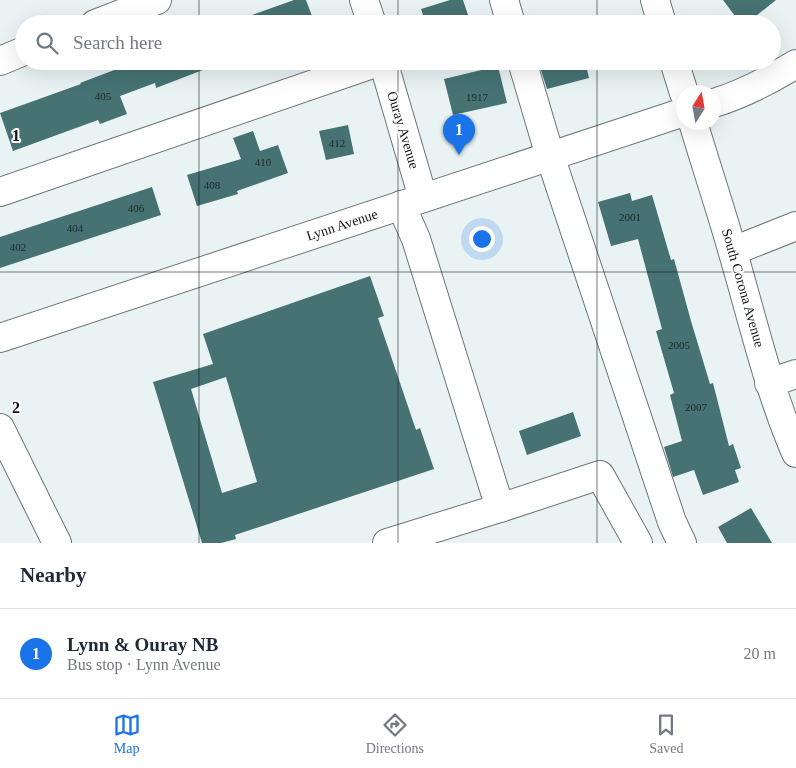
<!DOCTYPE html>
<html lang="en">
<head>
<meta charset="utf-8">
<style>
	:root { --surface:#fff; --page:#f6f6f7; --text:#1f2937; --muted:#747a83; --line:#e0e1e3; --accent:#1a73e8 }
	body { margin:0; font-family:Georgia,serif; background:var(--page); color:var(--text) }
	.compass { position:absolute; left:676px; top:85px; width:45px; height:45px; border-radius:50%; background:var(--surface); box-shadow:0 5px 20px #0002; rotate:11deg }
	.you { position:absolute; left:481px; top:238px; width:18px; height:18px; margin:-12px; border:4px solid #fff; border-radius:50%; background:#1a73e8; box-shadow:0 0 0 8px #1a73e833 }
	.badge { display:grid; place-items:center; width:32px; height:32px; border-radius:50%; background:var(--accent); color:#fff; font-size:16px; font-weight:700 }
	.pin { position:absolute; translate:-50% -41px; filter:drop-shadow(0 1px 2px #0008) }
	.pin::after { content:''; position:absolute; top:26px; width:18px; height:15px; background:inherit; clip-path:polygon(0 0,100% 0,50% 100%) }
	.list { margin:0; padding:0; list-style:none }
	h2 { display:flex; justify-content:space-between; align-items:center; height:65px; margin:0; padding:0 20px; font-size:21px }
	h2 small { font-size:16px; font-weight:400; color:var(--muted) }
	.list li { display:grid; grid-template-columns:32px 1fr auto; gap:15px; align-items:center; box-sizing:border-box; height:90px; padding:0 20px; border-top:1px solid var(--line) }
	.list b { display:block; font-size:19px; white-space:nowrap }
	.list p { margin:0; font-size:16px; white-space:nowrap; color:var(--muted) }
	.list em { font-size:16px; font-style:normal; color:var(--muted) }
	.icon { flex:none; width:28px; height:28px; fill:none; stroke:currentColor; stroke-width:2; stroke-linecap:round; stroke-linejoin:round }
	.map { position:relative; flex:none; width:796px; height:543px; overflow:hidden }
	.search { position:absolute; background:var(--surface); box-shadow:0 5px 20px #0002; left:15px; right:15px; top:15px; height:55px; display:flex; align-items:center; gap:12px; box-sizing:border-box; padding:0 18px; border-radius:28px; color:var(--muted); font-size:19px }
	.sheet { height:155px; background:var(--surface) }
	nav { display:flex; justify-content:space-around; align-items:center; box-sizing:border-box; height:70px; border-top:1px solid var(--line); background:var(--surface); font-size:14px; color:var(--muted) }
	nav a { display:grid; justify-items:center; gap:2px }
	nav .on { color:var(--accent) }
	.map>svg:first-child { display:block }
	.building { fill:#467273; fill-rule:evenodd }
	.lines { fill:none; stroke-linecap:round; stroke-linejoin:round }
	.minor-casing { stroke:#6d7576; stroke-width:30 }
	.minor { stroke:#fff; stroke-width:28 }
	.grid { fill:none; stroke:#0e1111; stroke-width:1; stroke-opacity:0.55 }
	.labels { text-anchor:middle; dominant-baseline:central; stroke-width:4; stroke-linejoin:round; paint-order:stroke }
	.number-label { font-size:11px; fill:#1c292a }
	.street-label { font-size:14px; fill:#0e1111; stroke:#fff }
	.grid-label { font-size:16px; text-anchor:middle; font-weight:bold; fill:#0e1111; stroke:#fff; stroke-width:4; stroke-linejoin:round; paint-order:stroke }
</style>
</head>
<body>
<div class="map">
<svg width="796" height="543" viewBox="0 0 796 543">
	<rect width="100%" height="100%" fill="#e9f3f3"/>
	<g class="building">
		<polygon points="294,0 306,0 315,24 235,24 235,21"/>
		<polygon points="450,0 463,0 471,24 426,24 421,9"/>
		<polygon points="723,0 776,0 746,24 741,24"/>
		<polygon points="138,61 220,61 221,63 156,88 155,83 120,96 127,114 100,124 98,120 13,151 0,113 81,84 80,83"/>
		<polygon points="538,61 585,61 589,78 547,89"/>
		<polygon points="498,66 507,103 453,115 444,79"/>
		<polygon points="348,125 354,154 326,160 319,131"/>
		<polygon points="253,131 260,151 278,145 288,173 237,191 238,194 197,206 187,175 241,159 233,138"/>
		<polygon points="152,187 161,215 0,268 0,237"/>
		<polygon points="630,193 632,201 652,195 671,260 674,259 691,321 710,384 713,383 729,446 733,444 741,468 735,470 739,482 703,495 694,470 673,477 664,447 682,441 670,395 674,393 656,331 662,329 638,239 611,246 598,202"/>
		<path d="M370,276l14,40 -6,2 38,112 4,-2 14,41 -199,66 1,4 -15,4h-19l-49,-161 60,-18 -10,-30zM226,377l31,105 -35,11 -31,-104z"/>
		<polygon points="573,412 581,436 527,455 519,431"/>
		<polygon points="751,508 772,543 727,543 718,527"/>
	</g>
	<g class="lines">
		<defs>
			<g id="minor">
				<polyline points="364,0 372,24"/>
				<polyline points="504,0 511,24"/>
				<polyline points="655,0 662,24"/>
				<polyline points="95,24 157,0"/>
				<polyline points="0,61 24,51"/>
				<polyline points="383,61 423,198"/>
				<polyline points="522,61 550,156 672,522 682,543"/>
				<polyline points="674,61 684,93"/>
				<path d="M714,103c29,-9 56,-23 82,-39"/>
				<path d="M693,122c13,44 28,88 40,131 20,68 35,135 63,200"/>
				<polyline points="0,192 381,61"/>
				<polyline points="401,205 416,239 500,508 600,475 638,543"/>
				<polyline points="733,251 796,226"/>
				<polyline points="0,338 684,112"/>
				<polyline points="769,383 796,374"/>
				<polyline points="0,428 57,543"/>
				<polyline points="387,543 500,508"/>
			</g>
		</defs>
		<use href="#minor" class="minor-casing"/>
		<use href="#minor" class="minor"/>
	</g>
	<path class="grid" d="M199,0v24M398,0v24M597,0v24M199,61v482M398,61v482M597,61v482M0,272h796"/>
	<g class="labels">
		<g class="number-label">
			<text x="103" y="96">405</text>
			<text x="477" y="97">1917</text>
			<text x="337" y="143">412</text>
			<text x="263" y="162">410</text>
			<text x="212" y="185">408</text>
			<text x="136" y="208">406</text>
			<text x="630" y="217">2001</text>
			<text x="75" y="228">404</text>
			<text x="18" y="247">402</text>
			<text x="679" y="345">2005</text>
			<text x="696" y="407">2007</text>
		</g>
		<g class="street-label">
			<text transform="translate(403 130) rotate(73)">Ouray Avenue</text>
			<text transform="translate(342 225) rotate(-18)">Lynn Avenue</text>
			<text transform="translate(743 288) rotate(74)">South Corona Avenue</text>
		</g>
	</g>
	<g class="grid-label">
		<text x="16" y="141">1</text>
		<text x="16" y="413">2</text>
	</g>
</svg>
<svg class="compass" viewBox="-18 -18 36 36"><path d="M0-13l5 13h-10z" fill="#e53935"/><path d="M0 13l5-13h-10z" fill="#747a83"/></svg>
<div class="you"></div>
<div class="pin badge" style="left:459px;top:155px">1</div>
<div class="search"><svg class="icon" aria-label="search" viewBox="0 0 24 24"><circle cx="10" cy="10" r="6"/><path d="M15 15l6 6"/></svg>Search here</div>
</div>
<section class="sheet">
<h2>Nearby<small></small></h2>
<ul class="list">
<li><span class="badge">1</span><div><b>Lynn &amp; Ouray NB</b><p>Bus stop · Lynn Avenue</p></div><em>20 m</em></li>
</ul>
</section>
<nav>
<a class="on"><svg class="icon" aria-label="map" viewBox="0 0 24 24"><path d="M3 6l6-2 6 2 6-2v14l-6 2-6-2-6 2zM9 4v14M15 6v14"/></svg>Map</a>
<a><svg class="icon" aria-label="directions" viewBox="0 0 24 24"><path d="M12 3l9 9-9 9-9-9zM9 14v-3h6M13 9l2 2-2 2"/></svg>Directions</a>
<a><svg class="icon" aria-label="saved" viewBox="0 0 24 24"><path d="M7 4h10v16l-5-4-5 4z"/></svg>Saved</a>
</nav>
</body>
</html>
